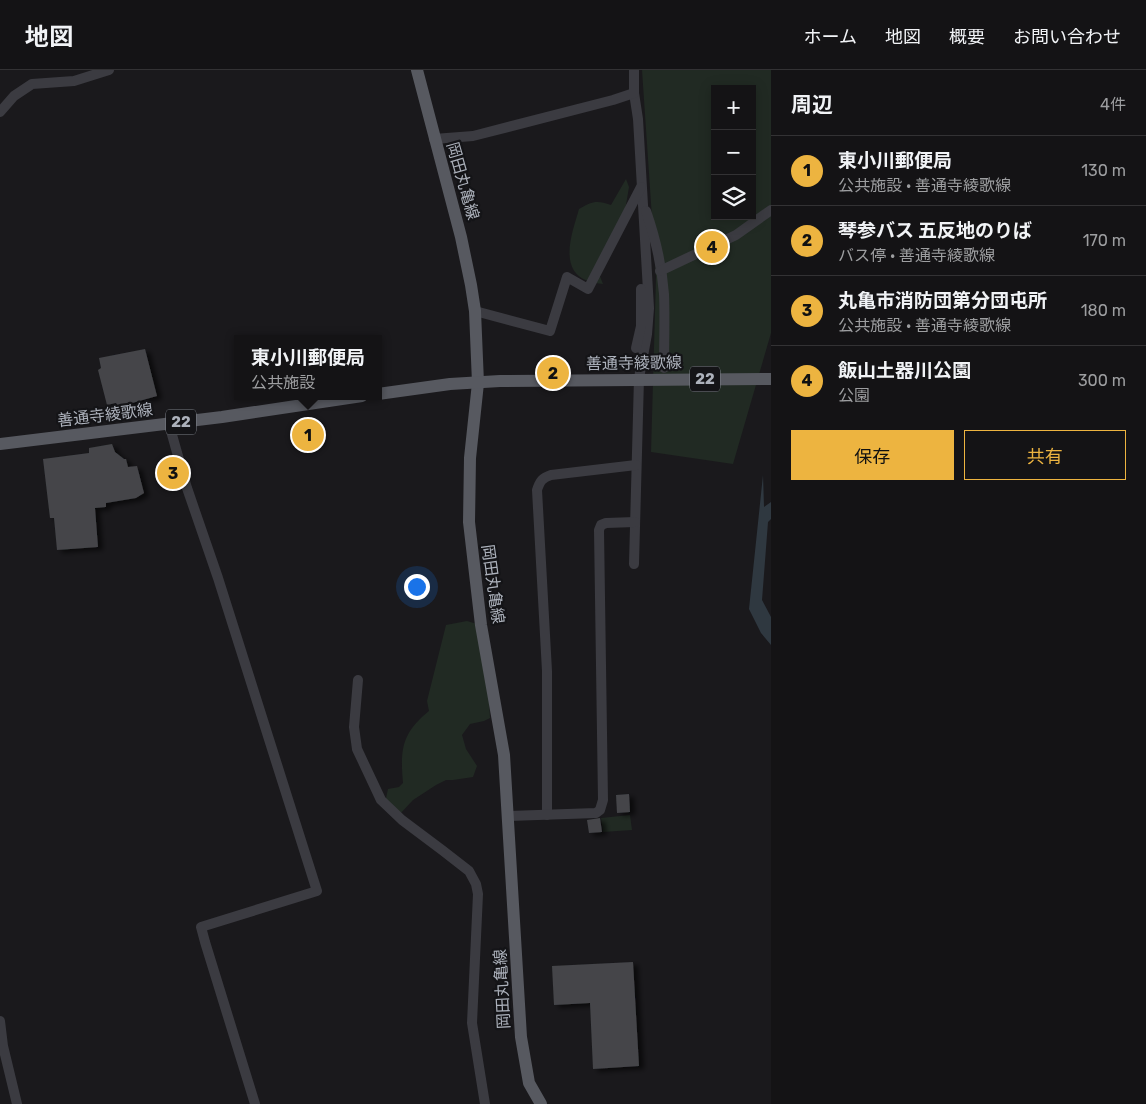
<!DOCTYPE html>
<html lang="ja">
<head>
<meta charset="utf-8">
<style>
	:root { --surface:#141315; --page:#212022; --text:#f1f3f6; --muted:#9d9ea0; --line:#333234; --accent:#edb440 }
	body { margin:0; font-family:Rubik,"Noto Sans JP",sans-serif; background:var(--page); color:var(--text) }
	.controls { position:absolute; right:15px; top:15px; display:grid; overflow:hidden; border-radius:0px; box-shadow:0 2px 12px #0003 }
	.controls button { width:45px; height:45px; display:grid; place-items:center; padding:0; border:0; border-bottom:1px solid var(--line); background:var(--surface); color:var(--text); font:25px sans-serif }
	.you { position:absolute; left:416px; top:516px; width:18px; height:18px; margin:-12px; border:4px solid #fff; border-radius:50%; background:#1a73e8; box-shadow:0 0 0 8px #1a73e833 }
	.badge { display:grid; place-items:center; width:32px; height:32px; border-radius:50%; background:var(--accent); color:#111; font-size:16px; font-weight:700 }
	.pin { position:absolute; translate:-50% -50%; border:2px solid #fff; box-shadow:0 1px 5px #0006 }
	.popup { position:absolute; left:234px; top:265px; width:148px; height:65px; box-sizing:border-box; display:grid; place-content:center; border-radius:0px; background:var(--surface); filter:drop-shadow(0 1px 4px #0005); font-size:16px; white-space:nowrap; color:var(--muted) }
	.popup b { font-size:19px; color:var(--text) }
	.popup::after { content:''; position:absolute; left:50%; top:100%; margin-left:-10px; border:10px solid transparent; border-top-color:var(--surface) }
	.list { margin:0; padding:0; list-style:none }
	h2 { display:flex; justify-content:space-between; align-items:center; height:65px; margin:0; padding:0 20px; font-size:21px }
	h2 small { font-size:16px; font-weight:400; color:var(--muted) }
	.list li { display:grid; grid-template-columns:32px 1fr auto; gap:15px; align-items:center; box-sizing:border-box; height:70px; padding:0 20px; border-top:1px solid var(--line) }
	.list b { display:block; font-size:19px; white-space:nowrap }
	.list p { margin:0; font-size:16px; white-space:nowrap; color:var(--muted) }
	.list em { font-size:16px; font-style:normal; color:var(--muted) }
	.actions { display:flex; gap:10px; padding:15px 20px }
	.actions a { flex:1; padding:11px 0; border:1px solid var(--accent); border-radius:0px; text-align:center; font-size:18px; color:var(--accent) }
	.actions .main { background:var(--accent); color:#111 }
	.icon { flex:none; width:28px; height:28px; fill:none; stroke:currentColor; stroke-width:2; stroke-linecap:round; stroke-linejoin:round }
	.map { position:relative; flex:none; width:771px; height:1034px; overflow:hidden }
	header { display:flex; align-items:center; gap:30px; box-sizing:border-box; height:70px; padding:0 25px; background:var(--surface); border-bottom:1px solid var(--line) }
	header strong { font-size:24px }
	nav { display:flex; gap:28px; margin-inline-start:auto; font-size:18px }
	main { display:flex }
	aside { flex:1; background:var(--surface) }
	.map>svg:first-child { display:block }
	.green { fill:#212a23; fill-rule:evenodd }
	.water { fill:#2f3840 }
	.building { fill:#444549; filter:url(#shadow) }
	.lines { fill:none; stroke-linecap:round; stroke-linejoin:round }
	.minor { stroke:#3b3b41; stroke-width:10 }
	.major { stroke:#575960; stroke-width:12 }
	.labels { text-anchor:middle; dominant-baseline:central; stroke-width:4.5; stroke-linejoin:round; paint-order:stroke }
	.shield { fill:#141417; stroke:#7e828a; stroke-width:1 }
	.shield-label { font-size:15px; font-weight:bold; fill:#acb1bb }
	.street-label { font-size:16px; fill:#acb1bb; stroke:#141417 }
</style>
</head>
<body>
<header>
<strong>地図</strong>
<nav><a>ホーム</a><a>地図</a><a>概要</a><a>お問い合わせ</a></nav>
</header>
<main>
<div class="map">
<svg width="771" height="1034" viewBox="0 0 771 1034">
	<defs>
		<filter id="shadow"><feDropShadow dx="5" dy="3" stdDeviation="2.5" flood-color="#0009"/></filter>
	</defs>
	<rect width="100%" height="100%" fill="#1a191c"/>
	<g class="green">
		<path d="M642,0h129v263l-38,131 -82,-12 5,-175zM715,19h37v127h-37z"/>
		<path d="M626,109l3,8 -4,24 -28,58 6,15c-5,-1 -11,-1 -15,-3 -31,-11 -15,-50 -9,-72 13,-8 18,-9 32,-4z"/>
		<path d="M467,551l10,3 12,75 1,19 -6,3 -14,3 -8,11 4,14 11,17 -4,11 -20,3h-7l-10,5 -23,15 -15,16 -13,-13 3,-14 11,-2 4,-4c-3,-34 -1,-50 26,-72l-2,-10 19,-76z"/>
		<polygon points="630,745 632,760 603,762 601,748"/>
	</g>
	<polygon class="water" points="763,405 764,437 771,432 771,449 768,452 762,530 771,547 771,575 761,563 749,539"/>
	<g class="building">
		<polygon points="145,279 157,326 118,337 116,333 107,335 98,300 101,298 99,288"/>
		<polygon points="317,350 320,371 299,375 295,354"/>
		<polygon points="112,374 115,382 124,389 126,389 128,397 137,396 144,423 136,428 106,433 106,437 95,438 98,477 57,480 54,448 50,448 43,389 89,383 89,378"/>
		<polygon points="173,394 178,410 170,412 165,395"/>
		<polygon points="629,724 630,742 617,743 616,725"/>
		<polygon points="600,748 602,762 589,763 587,750"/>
		<polygon points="633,892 639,996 593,999 590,933 554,935 552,896"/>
	</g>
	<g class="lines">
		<g class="minor">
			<polyline points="634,23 638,49 649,238 647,264 639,308 634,494"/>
			<polyline points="0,42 14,26 32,14 74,11 109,0"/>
			<polyline points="434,69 473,66 613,30 634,23 634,0"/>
			<path d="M646,141c9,26 16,56 18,83 1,25 0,49 0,74"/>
			<polyline points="660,201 736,165 771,140"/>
			<polyline points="475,241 550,261 567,207 588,219 641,117"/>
			<polyline points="636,278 641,256 641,219"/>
			<polyline points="169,354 187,418 218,508 317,821 201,857 205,872 255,1034"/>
			<polyline points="358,610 354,657 357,679 381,730 402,750 442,780 469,801 476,814 478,824 472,953 485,1034"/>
			<path d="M547,745v-144l-10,-181c3,-9 5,-12 14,-15l85,-10"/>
			<polyline points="509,746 596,743 600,740 603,730 599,460 601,455 606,453 635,452"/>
			<polyline points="0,951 3,976 17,1034"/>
		</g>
		<g class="major">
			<polyline points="417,0 461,167 471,215 475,241 478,313 470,388 469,452 481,555 504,685 521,967 529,1013 541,1034"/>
			<polyline points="378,324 450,314 500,311 771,309"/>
			<polyline points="0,374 222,347 362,326"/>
		</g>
	</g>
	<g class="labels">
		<g class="shield">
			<rect x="690" y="296.5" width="30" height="25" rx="4"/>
			<rect x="166" y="339.5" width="30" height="25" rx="4"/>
		</g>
		<g class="shield-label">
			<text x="705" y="309">22</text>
			<text x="181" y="352">22</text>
		</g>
		<g class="street-label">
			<text transform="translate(463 111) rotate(74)">岡田丸亀線</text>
			<text transform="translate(634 293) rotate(-1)">善通寺綾歌線</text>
			<text transform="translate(105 345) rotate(-7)">善通寺綾歌線</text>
			<text transform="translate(493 514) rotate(82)">岡田丸亀線</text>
			<text transform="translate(502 919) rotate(-93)">岡田丸亀線</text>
		</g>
	</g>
</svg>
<div class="controls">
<button>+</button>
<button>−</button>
<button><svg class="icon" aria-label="layers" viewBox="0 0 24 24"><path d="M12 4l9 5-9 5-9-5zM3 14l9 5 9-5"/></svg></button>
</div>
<div class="you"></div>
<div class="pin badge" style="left:308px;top:365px">1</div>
<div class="popup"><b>東小川郵便局</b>公共施設</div>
<div class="pin badge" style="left:553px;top:303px">2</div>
<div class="pin badge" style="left:173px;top:403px">3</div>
<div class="pin badge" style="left:712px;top:177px">4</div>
</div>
<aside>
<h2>周辺<small>4件</small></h2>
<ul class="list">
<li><span class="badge">1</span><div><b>東小川郵便局</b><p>公共施設 · 善通寺綾歌線</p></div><em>130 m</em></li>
<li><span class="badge">2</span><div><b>琴参バス 五反地のりば</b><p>バス停 · 善通寺綾歌線</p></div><em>170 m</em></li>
<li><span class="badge">3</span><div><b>丸亀市消防団第分団屯所</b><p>公共施設 · 善通寺綾歌線</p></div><em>180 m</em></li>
<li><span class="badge">4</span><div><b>飯山土器川公園</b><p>公園</p></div><em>300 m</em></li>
</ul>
<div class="actions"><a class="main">保存</a><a>共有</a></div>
</aside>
</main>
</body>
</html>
